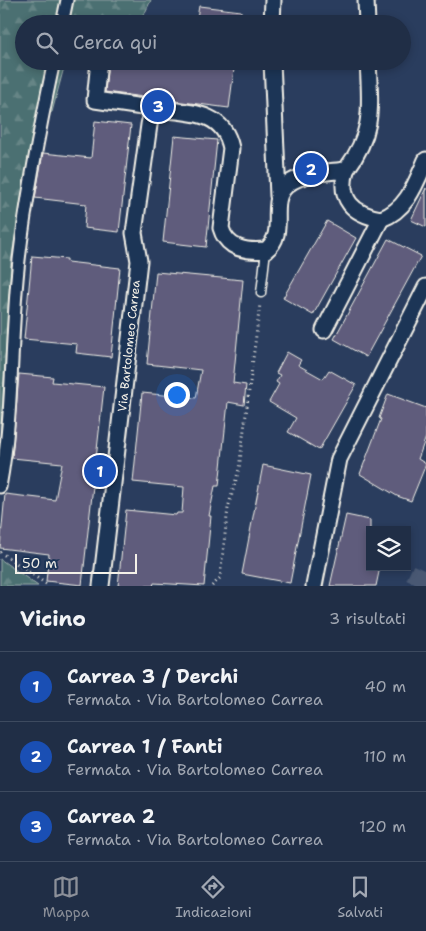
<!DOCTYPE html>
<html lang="it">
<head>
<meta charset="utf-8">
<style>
	:root { --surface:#202e46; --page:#28364d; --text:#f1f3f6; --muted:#a2a8b3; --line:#3d4a5f; --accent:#8c9099 }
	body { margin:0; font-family:"Shantell Sans",sans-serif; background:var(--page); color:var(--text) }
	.controls { position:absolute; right:15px; bottom:15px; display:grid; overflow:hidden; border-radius:0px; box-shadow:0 2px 8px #0003 }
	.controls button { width:45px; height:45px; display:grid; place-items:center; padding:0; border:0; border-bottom:1px solid var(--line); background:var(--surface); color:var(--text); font:25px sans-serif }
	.scale { position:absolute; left:15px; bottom:12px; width:122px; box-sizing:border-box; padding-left:5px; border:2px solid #f4f1e8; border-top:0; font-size:14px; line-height:18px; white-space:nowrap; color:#f4f1e8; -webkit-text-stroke:4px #1d3557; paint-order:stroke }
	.you { position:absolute; left:176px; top:394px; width:18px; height:18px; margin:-12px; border:4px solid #fff; border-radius:50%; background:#1a73e8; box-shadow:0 0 0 8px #1a73e833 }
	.badge { display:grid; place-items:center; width:32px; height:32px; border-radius:50%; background:var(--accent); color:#fff; font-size:16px; font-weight:700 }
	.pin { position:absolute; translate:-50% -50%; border:2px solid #fff; box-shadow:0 1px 5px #0006 }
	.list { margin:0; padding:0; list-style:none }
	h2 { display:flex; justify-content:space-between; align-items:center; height:65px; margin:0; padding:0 20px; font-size:21px }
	h2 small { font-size:16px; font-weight:400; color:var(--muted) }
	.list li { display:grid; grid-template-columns:32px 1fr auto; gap:15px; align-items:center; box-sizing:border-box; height:70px; padding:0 20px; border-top:1px solid var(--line) }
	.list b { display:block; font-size:19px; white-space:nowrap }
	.list p { margin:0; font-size:16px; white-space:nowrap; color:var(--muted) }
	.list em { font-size:16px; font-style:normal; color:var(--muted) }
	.icon { flex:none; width:28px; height:28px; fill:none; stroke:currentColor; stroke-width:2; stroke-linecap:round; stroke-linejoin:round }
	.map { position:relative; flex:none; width:426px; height:586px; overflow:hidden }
	.search { position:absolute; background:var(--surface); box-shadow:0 2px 8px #0003; left:15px; right:15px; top:15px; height:55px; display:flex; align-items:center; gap:12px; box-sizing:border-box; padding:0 18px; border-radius:28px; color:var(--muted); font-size:19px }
	.sheet { height:275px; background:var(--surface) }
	nav { display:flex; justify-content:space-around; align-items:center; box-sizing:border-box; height:70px; border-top:1px solid var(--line); background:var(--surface); font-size:14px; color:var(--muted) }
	nav a { display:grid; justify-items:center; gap:2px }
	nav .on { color:var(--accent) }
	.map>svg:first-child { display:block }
	.forest { fill:url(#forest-firs); stroke:#a0b0ad }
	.building { fill:#5e5c7b; stroke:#f4f1e8 }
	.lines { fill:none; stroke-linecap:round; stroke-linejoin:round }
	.motorway-tunnel { stroke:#485873; stroke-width:28; stroke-dasharray:28 14; stroke-linecap:butt }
	.service-casing { stroke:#f4f1e8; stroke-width:11 }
	.pedestrian-casing { stroke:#f4f1e8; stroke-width:15 }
	.minor-casing { stroke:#f4f1e8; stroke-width:19 }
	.path { stroke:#f4f1e8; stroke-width:3; stroke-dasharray:1 4; stroke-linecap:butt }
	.service { stroke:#1d3557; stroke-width:8 }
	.pedestrian { stroke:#1d3557; stroke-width:11 }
	.minor { stroke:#1d3557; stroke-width:15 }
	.labels { text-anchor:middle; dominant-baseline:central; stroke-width:5; stroke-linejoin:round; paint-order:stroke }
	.street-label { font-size:12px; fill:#f4f1e8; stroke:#1d3557 }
</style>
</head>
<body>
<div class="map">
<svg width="426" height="586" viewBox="0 0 426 586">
	<defs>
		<pattern id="forest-firs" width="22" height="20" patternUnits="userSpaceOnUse" patternTransform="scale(1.25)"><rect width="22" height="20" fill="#4b7072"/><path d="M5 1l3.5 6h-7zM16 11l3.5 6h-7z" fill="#668586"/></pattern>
	</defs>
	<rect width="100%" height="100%" fill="#2a3d5e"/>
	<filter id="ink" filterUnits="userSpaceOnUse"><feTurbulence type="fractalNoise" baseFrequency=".02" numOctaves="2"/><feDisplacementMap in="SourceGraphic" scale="10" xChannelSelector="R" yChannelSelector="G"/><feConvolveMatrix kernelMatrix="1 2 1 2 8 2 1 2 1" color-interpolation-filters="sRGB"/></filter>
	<g filter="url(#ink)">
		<g class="forest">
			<polygon points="0,0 151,0 144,15 128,24 24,24 24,61 70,61 63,71 52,112 35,119 11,261 0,445"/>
			<polygon points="0,559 38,586 0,586"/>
		</g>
		<g class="building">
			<polygon points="199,6 241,11 240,24 196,24"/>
			<polygon points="108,61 168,61 192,64 192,61 235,61 229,108 105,92"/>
			<polygon points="95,121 131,125 119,232 84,228 86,204 35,198 43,153 91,158"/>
			<polygon points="174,136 217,140 206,247 163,242"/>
			<polygon points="426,188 426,227 411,220"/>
			<polygon points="327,221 356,238 313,315 283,298"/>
			<polygon points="388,239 421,256 366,357 334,339"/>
			<polygon points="32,256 67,259 67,262 120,268 111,357 76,353 77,344 24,339"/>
			<polygon points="156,272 243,280 233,383 246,385 244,405 228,402 219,486 215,486 209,516 211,516 204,586 154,583 153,586 118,586 126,510 176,515 177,513 182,513 184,487 133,482 142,393 196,398 201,370 147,364"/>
			<polygon points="287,352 301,360 298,365 323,379 329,370 356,385 319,450 288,432 296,418 269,402 279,384 276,382 280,375 276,373"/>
			<polygon points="19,374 53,377 52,382 104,387 82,585 46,581 49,554 0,548 5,494 55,500 62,463 12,458"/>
			<polygon points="388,394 426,408 426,437 418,459 426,464 411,501 397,496 360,474 381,419 379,418"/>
			<polygon points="263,465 311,475 290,583 242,574"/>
			<polygon points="346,515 370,520 370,567 380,567 376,586 330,586"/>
		</g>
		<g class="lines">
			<polyline class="motorway-tunnel" points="419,586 426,571"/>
			<defs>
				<polyline id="service" points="261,293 266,250"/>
				<g id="pedestrian">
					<polyline points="62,24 67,0"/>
					<path d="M0,487c14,-74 10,-152 19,-227 8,-67 21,-133 35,-199"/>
				</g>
				<g id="minor">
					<polyline points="366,0 367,24"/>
					<polyline points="272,24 273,0"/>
					<polyline points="99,61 95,100 156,109"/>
					<polyline points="272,61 278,196"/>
					<path d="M346,170c29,-39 24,-63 22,-109"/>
					<polyline points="324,330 381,219"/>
					<path d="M101,586l38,-325 -5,-28 15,-108 2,-9 5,-7c31,4 67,0 75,39l-10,80c6,21 25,24 45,22 26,-21 -7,-56 33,-72 14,-6 32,-6 47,-8 -8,30 7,44 35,49 26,-9 35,-36 45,-59"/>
					<polyline points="314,586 339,459 426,287"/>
				</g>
			</defs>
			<use href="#service" class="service-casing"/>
			<use href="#pedestrian" class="pedestrian-casing"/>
			<use href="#minor" class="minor-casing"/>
			<g class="path">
				<polyline points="0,552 49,586"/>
				<polyline points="212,586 220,578 228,508 239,469 260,304"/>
			</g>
			<use href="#service" class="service"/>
			<use href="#pedestrian" class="pedestrian"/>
			<use href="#minor" class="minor"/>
		</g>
	</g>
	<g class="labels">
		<g class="street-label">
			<text transform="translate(129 346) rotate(-84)">Via Bartolomeo Carrea</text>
		</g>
	</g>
</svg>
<div class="controls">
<button><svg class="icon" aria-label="layers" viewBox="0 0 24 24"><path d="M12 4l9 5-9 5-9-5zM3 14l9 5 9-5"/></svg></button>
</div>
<div class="scale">50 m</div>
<div class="you"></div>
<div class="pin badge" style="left:100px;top:471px;background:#1a4fb4">1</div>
<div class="pin badge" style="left:311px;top:169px;background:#1a4fb4">2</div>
<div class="pin badge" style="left:158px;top:106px;background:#1a4fb4">3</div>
<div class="search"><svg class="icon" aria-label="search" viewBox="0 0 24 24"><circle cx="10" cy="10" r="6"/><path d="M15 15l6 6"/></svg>Cerca qui</div>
</div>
<section class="sheet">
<h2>Vicino<small>3 risultati</small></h2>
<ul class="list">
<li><span class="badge" style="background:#1a4fb4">1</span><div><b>Carrea 3 / Derchi</b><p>Fermata · Via Bartolomeo Carrea</p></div><em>40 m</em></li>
<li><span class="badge" style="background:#1a4fb4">2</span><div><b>Carrea 1 / Fanti</b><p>Fermata · Via Bartolomeo Carrea</p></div><em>110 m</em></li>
<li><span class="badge" style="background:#1a4fb4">3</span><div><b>Carrea 2</b><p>Fermata · Via Bartolomeo Carrea</p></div><em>120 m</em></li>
</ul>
</section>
<nav>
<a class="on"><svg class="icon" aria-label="map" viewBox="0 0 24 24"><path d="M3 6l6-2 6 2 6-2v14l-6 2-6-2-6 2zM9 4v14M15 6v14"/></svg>Mappa</a>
<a><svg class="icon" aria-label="directions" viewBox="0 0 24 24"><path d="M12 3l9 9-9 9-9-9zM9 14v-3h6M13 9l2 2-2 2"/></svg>Indicazioni</a>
<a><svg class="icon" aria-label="saved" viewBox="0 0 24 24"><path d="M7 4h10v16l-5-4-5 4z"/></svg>Salvati</a>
</nav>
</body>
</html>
